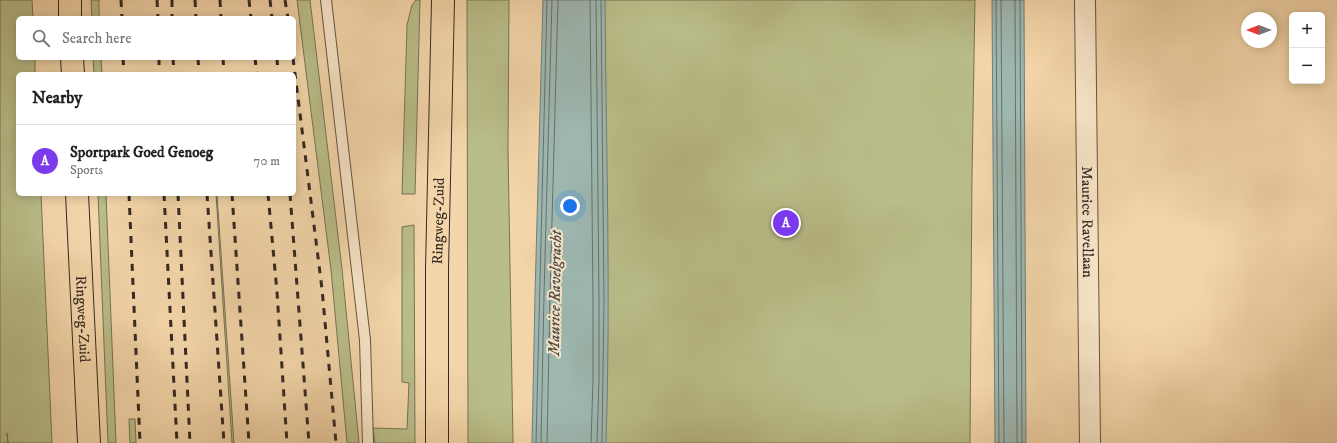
<!DOCTYPE html>
<html lang="en">
<head>
<meta charset="utf-8">
<style>
	:root { --surface:#fff; --page:#f6f6f6; --text:#222; --muted:#767676; --line:#e0e0e0; --accent:#7c3aed }
	body { margin:0; font-family:"IM FELL DW Pica",serif; background:var(--page); color:var(--text) }
	.controls { position:absolute; right:12px; top:12px; display:grid; overflow:hidden; border-radius:6px; box-shadow:0 2px 10px #0003 }
	.controls button { width:36px; height:36px; display:grid; place-items:center; padding:0; border:0; border-bottom:1px solid var(--line); background:var(--surface); color:var(--text); font:20px sans-serif }
	.compass { position:absolute; left:1241px; top:12px; width:36px; height:36px; border-radius:50%; background:var(--surface); box-shadow:0 2px 10px #0003; rotate:270deg }
	.you { position:absolute; left:570px; top:206px; width:14px; height:14px; margin:-10px; border:3px solid #fff; border-radius:50%; background:#1a73e8; box-shadow:0 0 0 6px #1a73e833 }
	.badge { display:grid; place-items:center; width:26px; height:26px; border-radius:50%; background:var(--accent); color:#fff; font-size:13px; font-weight:700 }
	.pin { position:absolute; translate:-50% -50%; border:2px solid #fff; box-shadow:0 1px 4px #0006 }
	.list { margin:0; padding:0; list-style:none }
	h2 { display:flex; justify-content:space-between; align-items:center; height:52px; margin:0; padding:0 16px; font-size:17px }
	h2 small { font-size:13px; font-weight:400; color:var(--muted) }
	.list li { display:grid; grid-template-columns:26px 1fr auto; gap:12px; align-items:center; box-sizing:border-box; height:72px; padding:0 16px; border-top:1px solid var(--line) }
	.list b { display:block; font-size:15px; white-space:nowrap }
	.list p { margin:0; font-size:13px; white-space:nowrap; color:var(--muted) }
	.list em { font-size:13px; font-style:normal; color:var(--muted) }
	.icon { flex:none; width:22px; height:22px; fill:none; stroke:currentColor; stroke-width:2; stroke-linecap:round; stroke-linejoin:round }
	.map { position:relative; flex:none; width:1337px; height:443px; overflow:hidden }
	.search { position:absolute; background:var(--surface); box-shadow:0 2px 10px #0003; left:16px; top:16px; width:280px; height:44px; display:flex; align-items:center; gap:10px; box-sizing:border-box; padding:0 14px; border-radius:6px; color:var(--muted); font-size:15px }
	.panel { position:absolute; background:var(--surface); box-shadow:0 2px 10px #0003; left:16px; top:72px; width:280px; height:124px; border-radius:6px }
	.map>svg:first-child { display:block }
	.green { fill:#b9bd89; stroke:#767356 }
	.water { fill:#9db7b0; stroke:#737e78 }
	.lines { fill:none; stroke-linecap:round; stroke-linejoin:round }
	.shore { stroke:#68706a; stroke-width:1 }
	.lane-casing { stroke:#645444; stroke-width:12 }
	.street-casing { stroke:#645444; stroke-width:22 }
	.highway-casing { stroke:#342923; stroke-width:24 }
	.lane { stroke:#f7e4c7; stroke-width:10 }
	.street { stroke:#f7e4c7; stroke-width:20 }
	.highway { stroke:#f3d5a9; stroke-width:22 }
	.rail { stroke:#342923; stroke-width:3; stroke-dasharray:7 7; stroke-linecap:butt }
	.labels { text-anchor:middle; dominant-baseline:central; stroke-width:4; stroke-linejoin:round; paint-order:stroke }
	.street-label { font-size:15px; fill:#342923; stroke:#f7e4c7 }
	.water-label { font-size:16px; font-style:italic; fill:#4e4c46; stroke:#f7e4c7 }
</style>
</head>
<body>
<div class="map">
<svg width="1337" height="443" viewBox="0 0 1337 443">
	<rect width="100%" height="100%" fill="#f3d5a9"/>
	<filter id="stains"><feTurbulence type="fractalNoise" baseFrequency=".005" numOctaves="4"/><feColorMatrix values="0 0 0 0 .2 0 0 0 0 .09 0 0 0 0 .02 0 0 0 .5 -.17"/></filter>
	<radialGradient id="worn" r=".72"><stop offset=".6" stop-color="#630" stop-opacity="0"/><stop offset="1" stop-color="#630" stop-opacity=".3"/></radialGradient>
	<g class="green">
		<polygon points="0,0 32,0 33,18 18,18 18,58 35,58 35,74 18,74 18,194 41,194 52,443 8,443 7,433 8,443 0,443"/>
		<polygon points="91,0 99,0 99,18 92,18"/>
		<polygon points="297,0 310,0 342,269 359,443 347,443 331,270"/>
		<polygon points="416,0 420,0 415,194 402,194 407,25 412,5"/>
		<polygon points="467,0 509,0 508,148 513,443 468,443"/>
		<polygon points="597,0 975,0 972,175 970,443 604,443"/>
		<polygon points="93,58 101,58 102,74 94,74"/>
		<polygon points="98,194 106,194 116,443 108,443"/>
		<polygon points="216,194 217,194 234,443 232,443"/>
		<polygon points="414,225 415,443 375,443 373,428 407,429 409,383 402,382 402,227"/>
		<polygon points="129,419 135,419 136,443 130,443"/>
	</g>
	<g class="water">
		<path d="M543,0h62c1,148 6,295 1,443h-74l3,-148z"/>
		<polygon points="992,0 1024,0 1026,443 995,443"/>
	</g>
	<g class="lines">
		<g class="shore">
			<polyline points="590,0 593,300 593,380 591,443"/>
			<polyline points="596,0 599,300 599,380 597,443"/>
			<polyline points="601,0 604,300 602,443"/>
			<polyline points="996,0 999,443"/>
			<polyline points="1001,0 1004,443"/>
			<polyline points="1015,0 1017,443"/>
			<polyline points="1020,0 1022,443"/>
			<polyline points="536,443 547,0"/>
			<polyline points="541,443 544,295 552,0"/>
			<polyline points="547,443 550,295 558,0"/>
		</g>
		<defs>
			<polyline id="lane" points="326,0 365,340 368,443"/>
			<g id="street">
				<path id="s1" d="M1085,0l5,443"/>
			</g>
			<g id="highway">
				<polyline points="70,0 70,18"/>
				<polyline points="72,58 73,74"/>
				<path id="s2" d="M77,194l12,249"/>
				<path id="s3" d="M437,443v-174l6,-269"/>
			</g>
		</defs>
		<use href="#lane" class="lane-casing"/>
		<use href="#street" class="street-casing"/>
		<use href="#highway" class="highway-casing"/>
		<use href="#lane" class="lane"/>
		<use href="#street" class="street"/>
		<use href="#highway" class="highway"/>
		<g class="rail">
			<polyline points="121,0 122,18"/>
			<polyline points="157,0 158,18"/>
			<polyline points="172,0 172,18"/>
			<polyline points="195,0 196,18"/>
			<polyline points="220,0 221,18"/>
			<polyline points="249,0 251,18"/>
			<polyline points="270,0 272,18"/>
			<polyline points="285,0 288,18"/>
			<polyline points="123,58 124,74"/>
			<polyline points="159,58 159,74"/>
			<polyline points="173,58 174,74"/>
			<polyline points="198,58 199,74"/>
			<polyline points="223,58 224,74"/>
			<polyline points="255,58 257,74"/>
			<polyline points="277,58 278,74"/>
			<polyline points="293,58 322,289 336,443"/>
			<polyline points="129,194 140,443"/>
			<polyline points="164,194 177,443"/>
			<polyline points="178,194 190,443"/>
			<polyline points="207,194 224,443"/>
			<polyline points="232,194 249,443"/>
			<polyline points="268,194 277,292 287,443"/>
			<polyline points="290,194 309,443"/>
		</g>
	</g>
	<g class="labels">
		<g class="street-label">
			<text stroke="none"><textPath href="#s3" startOffset="222">Ringweg-Zuid</textPath></text>
			<text stroke="none"><textPath href="#s1" startOffset="222">Maurice Ravellaan</textPath></text>
			<text stroke="none"><textPath href="#s2" startOffset="125">Ringweg-Zuid</textPath></text>
		</g>
		<g class="water-label">
			<text transform="translate(555 293) rotate(-89)">Maurice Ravelgracht</text>
		</g>
	</g>
	<rect width="100%" height="100%" filter="url(#stains)"/>
	<rect width="100%" height="100%" fill="url(#worn)"/>
</svg>
<div class="controls">
<button>+</button>
<button>−</button>
</div>
<svg class="compass" viewBox="-18 -18 36 36"><path d="M0-13l5 13h-10z" fill="#e53935"/><path d="M0 13l5-13h-10z" fill="#767676"/></svg>
<div class="you"></div>
<div class="pin badge" style="left:786px;top:223px">A</div>
<div class="search"><svg class="icon" aria-label="search" viewBox="0 0 24 24"><circle cx="10" cy="10" r="6"/><path d="M15 15l6 6"/></svg>Search here</div>
<section class="panel">
<h2>Nearby<small></small></h2>
<ul class="list">
<li><span class="badge">A</span><div><b>Sportpark Goed Genoeg</b><p>Sports</p></div><em>70 m</em></li>
</ul>
</section>
</div>
</body>
</html>
